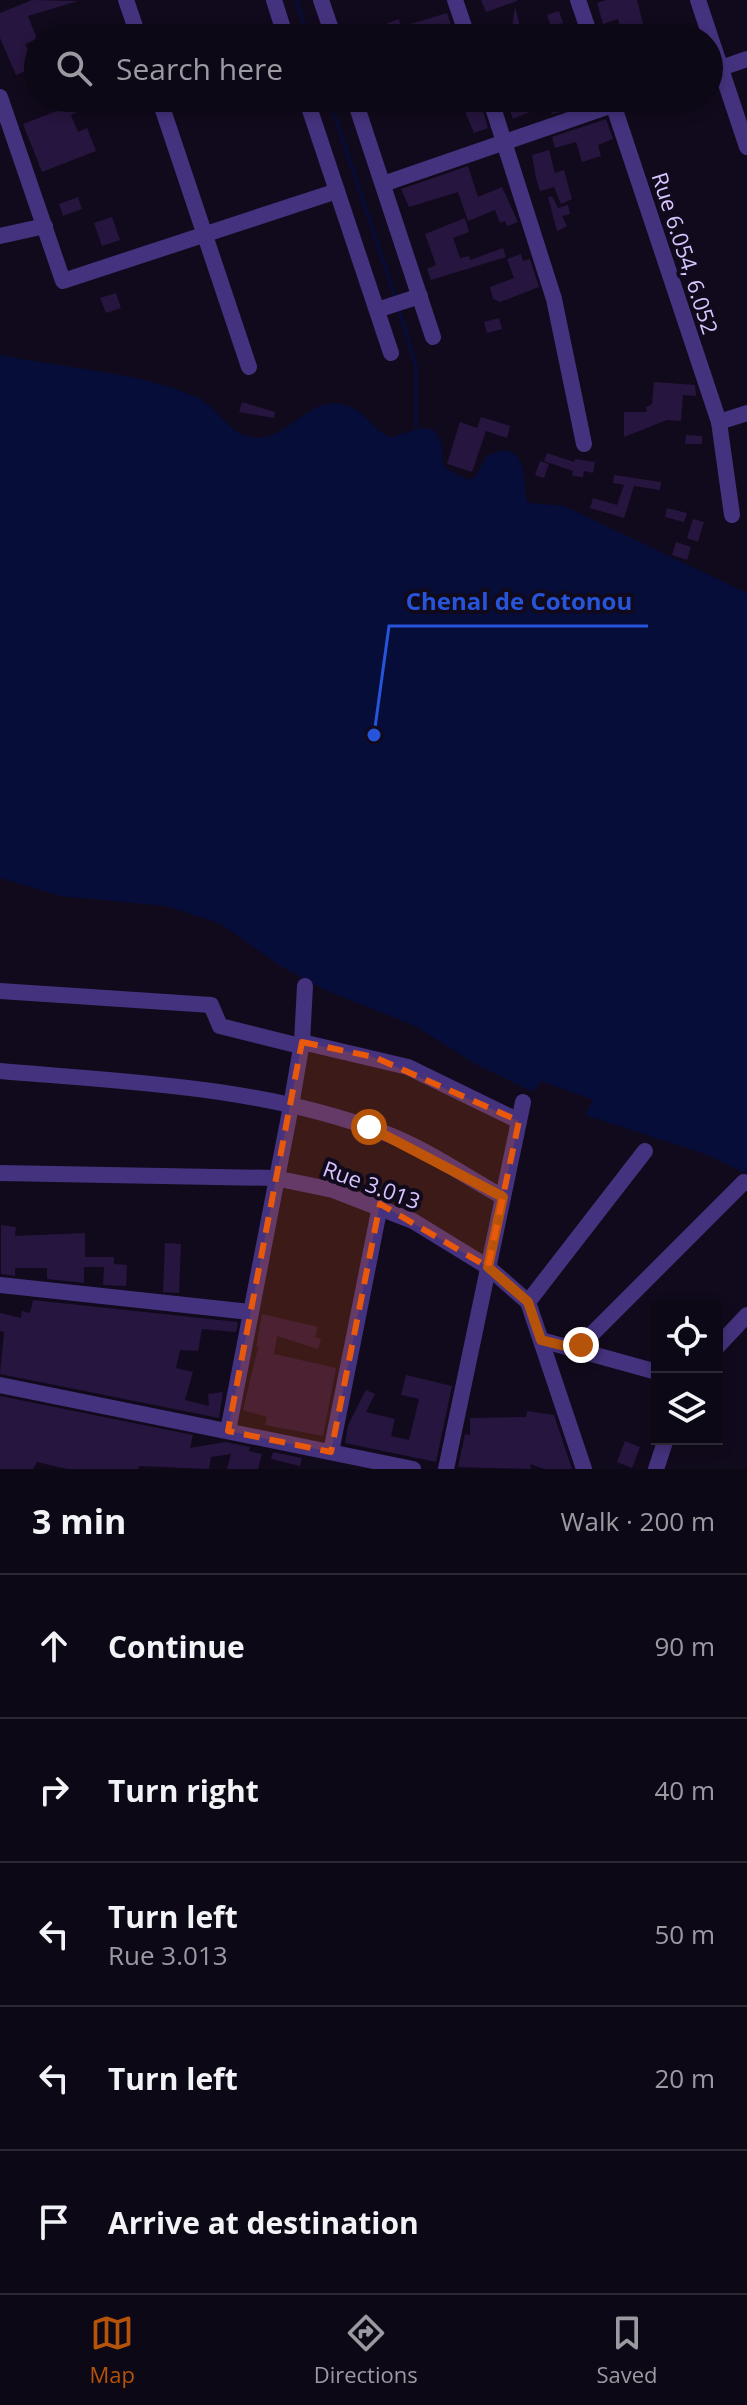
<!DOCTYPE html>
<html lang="en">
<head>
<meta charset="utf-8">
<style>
	:root { --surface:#0d0815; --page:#1b1622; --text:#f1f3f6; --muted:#9a9aa0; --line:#2d2934; --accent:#b45309 }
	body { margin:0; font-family:"Open Sans",sans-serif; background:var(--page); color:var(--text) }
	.controls { position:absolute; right:24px; bottom:24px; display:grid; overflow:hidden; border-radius:0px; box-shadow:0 4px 12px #0003 }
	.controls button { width:72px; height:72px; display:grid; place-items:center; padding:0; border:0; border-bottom:2px solid var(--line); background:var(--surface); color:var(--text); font:40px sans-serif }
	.stop { position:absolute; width:24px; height:24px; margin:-18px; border:6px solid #b45309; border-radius:50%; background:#fff }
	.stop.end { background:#b45309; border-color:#fff; box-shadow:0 2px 8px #0008 }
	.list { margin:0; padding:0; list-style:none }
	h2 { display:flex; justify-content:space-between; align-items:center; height:104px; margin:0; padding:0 32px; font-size:34px }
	h2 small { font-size:26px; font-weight:400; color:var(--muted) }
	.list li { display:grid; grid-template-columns:52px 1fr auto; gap:24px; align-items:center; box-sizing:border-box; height:144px; padding:0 32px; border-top:2px solid var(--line) }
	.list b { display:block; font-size:30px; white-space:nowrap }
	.list p { margin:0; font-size:26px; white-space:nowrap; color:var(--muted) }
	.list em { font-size:26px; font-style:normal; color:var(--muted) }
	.icon { flex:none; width:44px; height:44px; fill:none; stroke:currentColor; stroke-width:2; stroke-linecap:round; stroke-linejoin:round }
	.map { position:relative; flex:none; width:747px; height:1469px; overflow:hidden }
	.search { position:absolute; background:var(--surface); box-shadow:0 4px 12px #0003; left:24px; right:24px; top:24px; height:88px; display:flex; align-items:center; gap:20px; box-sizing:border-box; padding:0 28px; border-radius:44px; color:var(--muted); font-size:30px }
	.sheet { height:824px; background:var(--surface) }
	nav { display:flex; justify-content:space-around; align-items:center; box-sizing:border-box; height:112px; border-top:2px solid var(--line); background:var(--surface); font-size:22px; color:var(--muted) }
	nav a { display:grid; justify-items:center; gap:4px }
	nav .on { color:var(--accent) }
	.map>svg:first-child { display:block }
	.water { fill:#060d39 }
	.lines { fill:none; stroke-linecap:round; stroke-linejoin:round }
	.stream { stroke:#060d39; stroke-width:3 }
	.building { fill:#26153e }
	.minor { stroke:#45327e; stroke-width:16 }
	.route { stroke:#b45309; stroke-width:10 }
	.marked { fill:#e8590c; fill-opacity:0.2; stroke:#e8590c; stroke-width:6; stroke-dasharray:16 10; stroke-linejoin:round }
	.labels { text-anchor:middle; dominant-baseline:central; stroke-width:8; stroke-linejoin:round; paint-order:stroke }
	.street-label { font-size:22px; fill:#d8c5ff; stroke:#110a1c }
	.leader { fill:none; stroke:#2654da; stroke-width:3 }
	.callout-dot { fill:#2654da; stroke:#110a1c; stroke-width:3 }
	.callout-label { font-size:24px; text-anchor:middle; font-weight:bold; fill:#2654da; stroke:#110a1c; stroke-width:8; stroke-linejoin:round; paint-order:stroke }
</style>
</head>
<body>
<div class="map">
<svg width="747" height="1469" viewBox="0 0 747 1469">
	<rect width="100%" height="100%" fill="#110a1c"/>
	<path class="water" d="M0,355c57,12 147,18 198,43 20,10 29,34 53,39 37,7 57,-44 95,-32 18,6 27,24 44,32 15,-1 44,-22 51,5 3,9 0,17 4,26l23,12 7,-3 12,-21c45,-22 34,32 41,47l36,3 183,87v581l-42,-20 -120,-39 8,-15 -52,-19 -8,11 -59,-29 -59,-37 -92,-37 -44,-24 -58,-41 -55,-18 -106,-10 -60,-18z"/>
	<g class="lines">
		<g class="stream">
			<polyline points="296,0 309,38"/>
			<polyline points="329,98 396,299"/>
			<polyline points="399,310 416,366 416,428"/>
		</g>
	</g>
	<g class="building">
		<polygon points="32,0 78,1 28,16 37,39 25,44 35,67 16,75 0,38 0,13"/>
		<polygon points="481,0 517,0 517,1 486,12"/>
		<polygon points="606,0 637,0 643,24 621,31 618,19 603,24 597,3"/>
		<polygon points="515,7 523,38 487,38 512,28"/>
		<polygon points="559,11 563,23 551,27 547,15"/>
		<polygon points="447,13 451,24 440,28 439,38 407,38 406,35 391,38 386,24 399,19 401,27"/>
		<polygon points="62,98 75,98 80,111 71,115 78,132 87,128 96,151 42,172 23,124 65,108"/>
		<polygon points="518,98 561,98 562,106 558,107 560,112 552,114 549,104 513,119 510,110 520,107"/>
		<polygon points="481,105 488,128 474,133 464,109"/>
		<polygon points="606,119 613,139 598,145 601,156 582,162 576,142 555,148 552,137"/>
		<polygon points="549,150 555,173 564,170 572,199 561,204 554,187 540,191 536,178 532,155"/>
		<polygon points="468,166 478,197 502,187 518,222 507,226 505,221 500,223 495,210 468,221 458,192 409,207 401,189"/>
		<polygon points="552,196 558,208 568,205 570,214 562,216 567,226 557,231 548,197"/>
		<polygon points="78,197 82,209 63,216 59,204"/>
		<polygon points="112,217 120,240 102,246 94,223"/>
		<polygon points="465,218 469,232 453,238 460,258 469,256 470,260 503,248 506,257 431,280 427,269 436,265 425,234"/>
		<polygon points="521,254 523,261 530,259 539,287 500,302 493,299 490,287 514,278 507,259"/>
		<polygon points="116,293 121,308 106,313 100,298"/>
		<polygon points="499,318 502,329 487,333 484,322"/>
		<polygon points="654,382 695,385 696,396 683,395 681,421 667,420 624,437 624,412 647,412 646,407 652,404"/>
		<polygon points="242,402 275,412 274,418 239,412"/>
		<polygon points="481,417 510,426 507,438 486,431 472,472 447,464 460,422 477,428"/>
		<polygon points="686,435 702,436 702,444 685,444"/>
		<polygon points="547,453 574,462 575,459 595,462 593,473 584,471 583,477 572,476 573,471 544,461"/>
		<polygon points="540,461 549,464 544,478 535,475"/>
		<polygon points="614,475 661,482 660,490 634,486 624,518 590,508 593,498 617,505 624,485 613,483"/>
		<polygon points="667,508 687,513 684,522 665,517"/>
		<polygon points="693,519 704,522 698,542 687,538"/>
		<polygon points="676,542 691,547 687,560 672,555"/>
		<polygon points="1,1225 16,1227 15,1236 85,1233 85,1257 114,1257 114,1264 127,1265 126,1286 103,1285 104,1267 84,1267 84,1283 47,1279 47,1268 15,1268 15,1276 1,1274"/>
		<polygon points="165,1243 181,1244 179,1293 163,1292"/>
		<polygon points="33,1300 238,1322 236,1332 202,1329 198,1351 180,1350 176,1368 193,1372 185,1400 209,1406 208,1394 223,1392 219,1418 0,1374 4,1332 0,1331 0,1313 21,1318 22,1311 30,1313"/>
		<polygon points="262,1314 318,1327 315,1337 321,1339 318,1349 277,1336 274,1354 336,1368 323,1436 265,1425 267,1417 243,1410 258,1347 256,1347"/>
		<polygon points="406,1375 452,1386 436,1462 345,1443 348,1425 366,1390 375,1394 366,1412 395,1419 391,1436 409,1440 419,1399 401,1395"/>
		<polygon points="0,1396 193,1435 190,1448 225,1442 250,1447 249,1451 262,1454 258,1469 227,1469 231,1454 211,1457 209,1469 139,1466 138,1469 67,1469 37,1462 33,1469 0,1469"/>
		<polygon points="527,1411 554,1415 572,1469 544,1469 530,1464 531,1469 458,1467 465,1434 470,1435 470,1418 526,1417"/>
		<polygon points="625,1441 640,1447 632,1468 617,1462"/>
		<polygon points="273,1452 302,1458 300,1466 271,1459"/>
	</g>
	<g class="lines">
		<g class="minor">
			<polyline points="126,0 139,38"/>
			<polyline points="274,0 286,38"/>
			<polyline points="321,0 334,38"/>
			<polyline points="455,0 468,38"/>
			<polyline points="578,0 591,38"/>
			<polyline points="698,0 747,147"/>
			<polyline points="709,72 747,59"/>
			<polyline points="0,97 63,281 337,191"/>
			<polyline points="159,98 249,367"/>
			<polyline points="306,98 391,353"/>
			<polyline points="354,98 433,337"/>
			<polyline points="490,98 554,299 584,444"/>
			<polyline points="611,98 719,422 732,515"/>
			<polyline points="383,184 633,98"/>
			<polyline points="0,236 45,226"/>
			<polyline points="377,310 420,296"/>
			<polyline points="719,422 747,413"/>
			<polyline points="0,991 211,1005 220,1026 300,1046"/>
			<polyline points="302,1042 408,1067 519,1121"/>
			<path d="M0,1071c127,11 258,15 379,60 43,15 84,44 124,66"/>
			<polyline points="0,1173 275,1178 333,1190 413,1221 488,1267 528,1302 584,1469"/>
			<polyline points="0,1285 250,1312"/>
			<polyline points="528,1302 645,1151"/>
			<polyline points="541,1340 657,1372"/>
			<polyline points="717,1347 747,1315"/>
			<polyline points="577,1349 744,1182"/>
			<polyline points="0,1385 413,1469"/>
			<polyline points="228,1431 291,1106 302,1042 305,986"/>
			<polyline points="331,1452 380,1206"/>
			<polyline points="446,1469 523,1102"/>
			<polyline points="656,1469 666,1439"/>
		</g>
	</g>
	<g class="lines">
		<polyline class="route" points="369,1127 503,1197 488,1267 528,1302 541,1340 577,1349 581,1345"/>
	</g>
	<path class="marked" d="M302,1042l72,15 145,64 -31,146 -108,-63 -49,248 -103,-21z"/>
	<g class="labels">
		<g class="street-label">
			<text transform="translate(686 253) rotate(72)">Rue 6.054, 6.052</text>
			<text transform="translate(372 1184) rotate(20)">Rue 3.013</text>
		</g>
	</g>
	<path class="leader" d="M374 735L389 626H648"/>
	<circle class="callout-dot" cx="374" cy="735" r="8"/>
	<g class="callout-label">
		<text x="519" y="610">Chenal de Cotonou</text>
	</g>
</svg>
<div class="controls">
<button><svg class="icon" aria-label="locate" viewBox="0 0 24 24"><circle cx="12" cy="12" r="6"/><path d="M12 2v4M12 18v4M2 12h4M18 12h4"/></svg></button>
<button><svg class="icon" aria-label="layers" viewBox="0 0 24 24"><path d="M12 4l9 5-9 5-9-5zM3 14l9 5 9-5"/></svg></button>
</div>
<div class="stop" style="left:369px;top:1127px"></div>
<div class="stop end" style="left:581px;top:1345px"></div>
<div class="search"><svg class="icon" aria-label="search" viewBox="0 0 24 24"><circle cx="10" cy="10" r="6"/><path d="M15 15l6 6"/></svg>Search here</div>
</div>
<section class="sheet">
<h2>3 min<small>Walk · 200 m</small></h2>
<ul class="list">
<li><svg class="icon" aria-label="ahead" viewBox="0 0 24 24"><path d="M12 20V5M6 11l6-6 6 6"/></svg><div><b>Continue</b></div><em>90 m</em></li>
<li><svg class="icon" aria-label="right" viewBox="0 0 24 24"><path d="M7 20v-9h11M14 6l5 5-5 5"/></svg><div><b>Turn right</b></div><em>40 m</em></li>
<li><svg class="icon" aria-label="left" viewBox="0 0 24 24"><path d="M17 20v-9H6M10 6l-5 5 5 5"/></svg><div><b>Turn left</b><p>Rue 3.013</p></div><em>50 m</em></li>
<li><svg class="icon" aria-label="left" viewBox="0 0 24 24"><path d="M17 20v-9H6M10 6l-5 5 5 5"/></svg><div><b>Turn left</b></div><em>20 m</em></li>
<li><svg class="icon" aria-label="arrive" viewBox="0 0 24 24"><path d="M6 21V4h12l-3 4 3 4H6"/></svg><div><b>Arrive at destination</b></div></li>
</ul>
</section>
<nav>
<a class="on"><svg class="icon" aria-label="map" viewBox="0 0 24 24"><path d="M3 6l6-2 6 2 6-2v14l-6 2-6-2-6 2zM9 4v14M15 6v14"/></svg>Map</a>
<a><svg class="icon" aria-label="directions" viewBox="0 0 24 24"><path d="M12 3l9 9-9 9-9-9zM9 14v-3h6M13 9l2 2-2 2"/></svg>Directions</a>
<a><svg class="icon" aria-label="saved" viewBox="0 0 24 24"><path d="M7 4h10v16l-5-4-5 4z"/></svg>Saved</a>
</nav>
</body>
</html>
